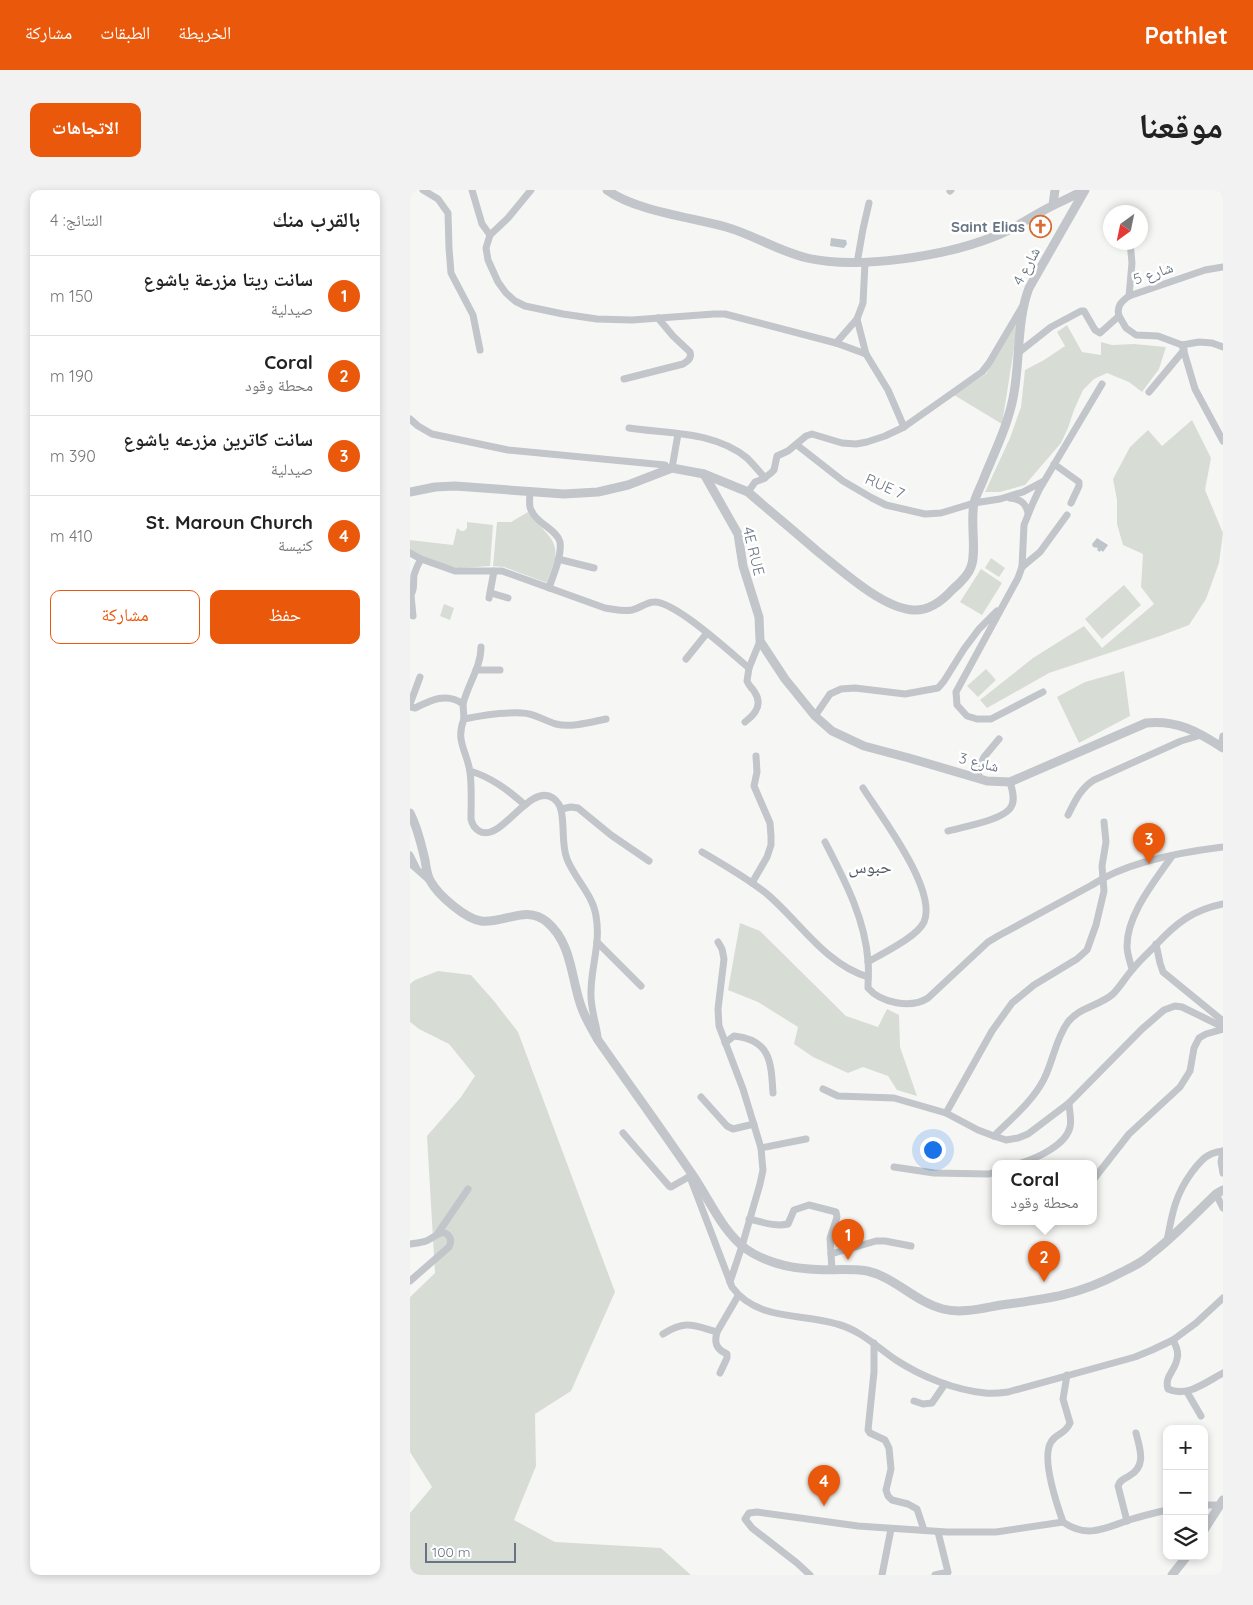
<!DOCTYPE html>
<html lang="ar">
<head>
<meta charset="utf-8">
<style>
	:root { --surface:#fff; --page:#f2f2f2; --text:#222; --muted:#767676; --line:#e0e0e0; --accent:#ea580c }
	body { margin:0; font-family:Quicksand,"Noto Naskh Arabic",sans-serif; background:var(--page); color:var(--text); direction:rtl }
	.controls { position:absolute; right:15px; bottom:15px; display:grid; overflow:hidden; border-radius:10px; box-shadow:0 2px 8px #0003 }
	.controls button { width:45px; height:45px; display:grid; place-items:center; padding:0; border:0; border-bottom:1px solid var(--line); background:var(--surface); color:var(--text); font:25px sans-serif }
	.compass { position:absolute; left:693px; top:15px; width:45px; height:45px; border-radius:50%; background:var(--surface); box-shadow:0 2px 8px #0003; rotate:213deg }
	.scale { position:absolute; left:15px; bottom:12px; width:91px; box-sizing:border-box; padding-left:5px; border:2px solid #687483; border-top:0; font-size:14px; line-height:18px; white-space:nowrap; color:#687483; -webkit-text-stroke:4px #fff; paint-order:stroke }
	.you { position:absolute; left:522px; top:959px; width:18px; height:18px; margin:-12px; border:4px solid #fff; border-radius:50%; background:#1a73e8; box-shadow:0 0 0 8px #1a73e833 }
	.badge { display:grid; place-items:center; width:32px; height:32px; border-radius:50%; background:var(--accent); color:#fff; font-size:16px; font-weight:700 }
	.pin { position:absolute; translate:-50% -41px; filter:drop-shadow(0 1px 2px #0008) }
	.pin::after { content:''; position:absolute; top:26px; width:18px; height:15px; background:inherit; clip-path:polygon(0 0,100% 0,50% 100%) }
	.popup { position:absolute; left:582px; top:970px; width:105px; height:65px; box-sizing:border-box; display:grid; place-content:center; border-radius:10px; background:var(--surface); filter:drop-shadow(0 1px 4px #0005); font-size:16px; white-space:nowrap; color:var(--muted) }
	.popup b { font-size:19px; color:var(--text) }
	.popup::after { content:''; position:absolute; left:50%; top:100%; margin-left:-10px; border:10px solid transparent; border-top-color:var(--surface) }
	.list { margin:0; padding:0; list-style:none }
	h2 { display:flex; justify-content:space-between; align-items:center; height:65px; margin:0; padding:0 20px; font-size:21px }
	h2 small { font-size:16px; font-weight:400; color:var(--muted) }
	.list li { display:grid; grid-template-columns:32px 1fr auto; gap:15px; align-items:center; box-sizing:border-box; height:80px; padding:0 20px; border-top:1px solid var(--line) }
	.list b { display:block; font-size:19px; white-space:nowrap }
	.list p { margin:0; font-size:16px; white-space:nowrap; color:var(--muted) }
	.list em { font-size:16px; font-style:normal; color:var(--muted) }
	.actions { display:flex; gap:10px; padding:15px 20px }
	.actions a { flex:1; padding:11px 0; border:1px solid var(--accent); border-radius:10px; text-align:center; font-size:18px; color:var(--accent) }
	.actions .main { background:var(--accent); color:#fff }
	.icon { flex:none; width:28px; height:28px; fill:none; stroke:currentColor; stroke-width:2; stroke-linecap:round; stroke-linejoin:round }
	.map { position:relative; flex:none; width:813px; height:1385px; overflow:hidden; direction:ltr; border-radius:10px }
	header { display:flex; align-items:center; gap:30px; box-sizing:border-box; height:70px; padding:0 25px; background:var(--accent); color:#fff }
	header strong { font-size:24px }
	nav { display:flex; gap:28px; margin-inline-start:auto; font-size:18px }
	.intro { display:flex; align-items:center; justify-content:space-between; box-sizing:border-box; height:120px; padding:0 30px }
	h1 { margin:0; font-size:35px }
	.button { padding:12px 22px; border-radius:10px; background:var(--accent); color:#fff; font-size:18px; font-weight:700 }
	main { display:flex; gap:30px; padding:0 30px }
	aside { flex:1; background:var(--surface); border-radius:10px; box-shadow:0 2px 8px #0003 }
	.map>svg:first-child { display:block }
	.green { fill:#d7ddd5 }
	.water { fill:#bdc4ca }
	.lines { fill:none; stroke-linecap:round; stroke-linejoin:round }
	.minor { stroke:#c2c5c9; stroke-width:7 }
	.tertiary { stroke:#c2c5c9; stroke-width:9 }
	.labels { text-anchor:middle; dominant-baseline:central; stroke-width:5; stroke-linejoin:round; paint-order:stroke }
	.poi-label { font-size:15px; font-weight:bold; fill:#687483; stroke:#fff; text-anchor:end }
	.street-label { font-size:15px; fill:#687483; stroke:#fff }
	.quarter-label { font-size:18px; fill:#555e68; stroke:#fff }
</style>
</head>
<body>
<header>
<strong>Pathlet</strong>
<nav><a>الخريطة</a><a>الطبقات</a><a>مشاركة</a></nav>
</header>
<div class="intro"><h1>موقعنا</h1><a class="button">الاتجاهات</a></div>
<main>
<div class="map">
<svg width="813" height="1385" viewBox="0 0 813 1385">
	<rect width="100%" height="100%" fill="#f6f7f4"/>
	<g class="green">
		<polygon points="609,127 592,234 544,205 576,184"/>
		<polygon points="657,135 672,162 691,165 691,152 702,155 724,154 756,157 749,179 732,202 719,192 697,183 684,189 673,200 664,220 658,238 651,253 615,295 590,302 575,302 600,248 611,217 615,180 634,170 655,156 647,142"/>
		<polygon points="782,230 801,268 795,300 813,343 809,373 796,409 779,435 750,446 639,483 577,518 570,510 623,468 674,436 692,458 744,414 731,397 733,364 713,355 707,334 707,310 703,289 720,257 738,240 752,256"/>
		<path d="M118,322c9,15 31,25 27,45 -1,9 -6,18 -8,26l-43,-16 -11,-1 4,-44h14z"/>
		<polygon points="57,332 83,335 80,376 49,378 16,370 0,361 0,350 43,355 47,338 51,341 54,341 57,338"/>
		<polygon points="581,368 595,378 589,387 575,378"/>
		<polygon points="571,379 592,393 572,425 550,412"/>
		<polygon points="714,395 731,415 692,449 675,429"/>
		<polygon points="34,414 44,418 40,430 30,426"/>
		<polygon points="576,479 586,490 568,507 557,496"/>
		<polygon points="714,481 720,526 669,553 647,507 675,492"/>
		<polygon points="330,733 350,741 436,826 468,837 477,819 489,825 490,857 507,906 487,900 478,886 453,877 438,883 403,867 384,854 388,837 348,812 318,800"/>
		<polygon points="28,781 61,785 84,811 108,842 205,1102 161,1201 125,1224 126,1276 104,1330 145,1352 251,1358 281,1385 0,1385 0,1323 22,1297 0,1262 0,1107 25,1083 17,946 51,907 65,886 39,854 9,839 0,832 0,794 5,790"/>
	</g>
	<g class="water">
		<polygon points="421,48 436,50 437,54 434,58 420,56"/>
		<polygon points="687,348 698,355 693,362 691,360 690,362 687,360 688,358 683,357 682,354"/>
	</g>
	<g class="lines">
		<g class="minor">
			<polyline points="13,0 28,9 38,23 39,58 41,83 63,125 70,160"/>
			<polyline points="62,0 72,34 80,45"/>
			<polyline points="121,0 98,28 80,45 76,58 78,70 88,92 96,103 105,111 115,116 153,124 187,129 222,130 304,124 315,124 426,153 456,164"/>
			<polyline points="540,1 541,0"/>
			<polyline points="711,20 712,22"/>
			<polyline points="447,73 453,39 459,13"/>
			<polyline points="455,73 453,113 447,129 456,164 478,200 494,237"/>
			<polyline points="719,106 722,73 720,52"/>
			<polyline points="709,126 716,138 726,145 748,146 772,155 789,152 802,153 813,157"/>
			<polyline points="426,153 447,129"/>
			<polyline points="772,155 785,199 813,251"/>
			<path d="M608,163l33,-26 30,-16h3l11,19 5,3 19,-17c-3,-10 3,-15 10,-20l76,-26 18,-3"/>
			<path d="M214,189l59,-15c5,-3 9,-6 7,-12l-17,-16 -15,-18"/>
			<polyline points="739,202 774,160"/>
			<polyline points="0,229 8,236 22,244 98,260 255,275 259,279"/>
			<path d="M219,238c39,6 86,3 118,30 6,6 12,13 18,20"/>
			<polyline points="387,255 433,291 462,308 476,315 515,324 531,323 564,313 590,309 613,302 632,292"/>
			<polyline points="644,274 669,292 669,296 661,313"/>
			<polyline points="262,278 268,244"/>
			<path d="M120,301c0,5 -1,11 0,16 4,16 27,22 30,35 2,15 -7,33 -11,46"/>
			<polyline points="338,302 345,292 353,289 361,283 364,280 367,266 378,261 396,246 402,244 432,253 446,254 457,252 475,246 494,237 572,182 579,173 612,117"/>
			<path d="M600,308c10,1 16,5 18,15"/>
			<path d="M0,363l11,6 34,12h47l103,37c9,1 18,4 27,2 8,-2 15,-8 22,-8 21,-1 78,52 95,66l11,-27"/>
			<polyline points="148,369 184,378"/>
			<polyline points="612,377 630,362 657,325"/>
			<polyline points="81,403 98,408"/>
			<polyline points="1,405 3,426"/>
			<path d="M0,406c5,-6 3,-13 4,-21 2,-6 4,-11 7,-16"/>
			<polyline points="79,408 84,381"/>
			<polyline points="276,469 297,443"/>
			<polyline points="66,480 90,480"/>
			<path d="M10,487l-10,27 1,3 4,1c16,-8 32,-16 48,-4l1,15"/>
			<polyline points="633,502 581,529 567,529 557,526 547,515 546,502 608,388 612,377 614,335 622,315 629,300 692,194"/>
			<path d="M53,514c5,-20 18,-37 18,-57"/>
			<polyline points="405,526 420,504 431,499 445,498 495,504 528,498 534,491 554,459 569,439 587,421"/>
			<path d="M335,532c11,-8 18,-18 9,-31 -3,-4 -5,-5 -7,-10l2,-13"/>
			<polyline points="811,556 813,546"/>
			<path d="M60,581c21,6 38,19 55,34"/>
			<polyline points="569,587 568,579 574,567 589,549"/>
			<path d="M453,598c17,27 75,102 61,134 -7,15 -41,31 -56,40"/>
			<polyline points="151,619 161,617 168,618 201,645 239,671"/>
			<path d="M658,625c7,-14 13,-27 26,-35l87,-39 20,-6"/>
			<polyline points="694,632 696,652 692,676 694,701 686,735 677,760 667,769 624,795 602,813 582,841 536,923 568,940 584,946 596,950 608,948 618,944 659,913 732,839 754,820 765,816 772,817 813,837"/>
			<path d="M538,641c14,-4 59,-11 64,-26 3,-7 0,-16 -2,-23"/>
			<path d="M415,652c19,37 40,76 43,119 1,9 0,18 0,27 13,15 43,21 60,10l60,-56 10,-6 94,-51c34,-23 90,-33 131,-38"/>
			<path d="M292,662c22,13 45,26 65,42 33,28 58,70 101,83"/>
			<polyline points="0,665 6,677"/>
			<polyline points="0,673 20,691"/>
			<polyline points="342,693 357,667 361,655 361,646 360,633 344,596 347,582 346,566"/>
			<polyline points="187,752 231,796"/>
			<polyline points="308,752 312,759 314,769 308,819 309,836 333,899 351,958 352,970 353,980 350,994 332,1056 320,1092"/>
			<polyline points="746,754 750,773 753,782 813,831"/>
			<path d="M722,779c-2,-8 -5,-15 -5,-23 0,-32 28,-65 45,-90"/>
			<path d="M188,847c-2,-15 -8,-30 -7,-45 0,-26 10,-49 5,-76 -3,-21 -21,-37 -29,-57 -6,-16 -2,-32 -6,-49 -1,-5 -4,-9 -8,-12 -24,-16 -52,46 -74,33 -5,-3 -7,-7 -8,-12 0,-16 1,-32 -1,-47 -3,-21 -15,-31 -6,-53 19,-4 38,-7 58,-6 13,0 22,8 34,11 15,4 35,-2 50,-5"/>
			<path d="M315,853l9,-7c37,4 37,26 39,57"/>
			<polyline points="413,899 428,906 484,908 536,923"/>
			<polyline points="291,907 317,936 323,939 344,934"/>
			<polyline points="213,943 259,996 261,997 282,985"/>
			<path d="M584,946c17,-17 39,-35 50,-57 9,-18 12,-41 24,-57 12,-15 31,-16 45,-28 7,-7 12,-16 19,-24 7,-9 16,-17 24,-25 20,-22 37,-35 67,-41"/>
			<polyline points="351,958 396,949"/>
			<polyline points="813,961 811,972 813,983"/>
			<path d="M611,973c16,-5 45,-18 49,-36 2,-8 -1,-17 -1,-24"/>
			<polyline points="484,977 524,983 579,984 585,982"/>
			<path d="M280,987l42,110c25,34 69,26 105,37 23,6 40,23 59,36 26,17 59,30 89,33 8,1 16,0 23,-1l127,-35 17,-7 21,-10 23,-17 27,-25"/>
			<polyline points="683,990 719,944 770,897 780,881 784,858 789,848 796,844 813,839"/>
			<polyline points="806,1004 813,1018"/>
			<path d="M339,1029c13,3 26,8 39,5l6,-14 15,-5 27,7 1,5 -7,21 2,32"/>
			<polyline points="28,1043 58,999"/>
			<path d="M757,1051c5,-27 8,-46 25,-69 10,-13 15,-19 31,-21"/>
			<path d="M0,1054c5,-1 11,-1 16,-3 7,-2 15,-13 22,-6 4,4 3,8 1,12l-39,34"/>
			<polyline points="421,1064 466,1051 475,1051 501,1056"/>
			<path d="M307,1142c-3,11 -1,17 10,22v4l-7,15"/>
			<path d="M253,1144c23,-14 29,-9 54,-2l21,-36"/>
			<path d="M763,1150c3,6 6,12 4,19 -2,12 -13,18 -9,30 19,9 38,-7 55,-16"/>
			<polyline points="464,1153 464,1182 458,1240 460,1243 475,1250 479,1258 481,1279 476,1300 478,1306 482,1310 498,1314 507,1319 514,1340"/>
			<path d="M657,1185l-4,24 7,24c-5,12 -14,10 -19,19 -10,16 6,63 12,80 24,17 42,6 66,-2 13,-4 25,-7 38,-10"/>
			<polyline points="777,1202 791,1226"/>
			<polyline points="504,1211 513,1214 522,1213 535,1194"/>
			<polyline points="794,1315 809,1315"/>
			<path d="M717,1331l-9,-35c2,-6 6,-7 11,-10 18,-10 11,-27 7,-43"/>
			<polyline points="400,1385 387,1373 342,1338 335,1329 339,1323 347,1322 448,1336 537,1342 586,1342 653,1332"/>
			<polyline points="472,1385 481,1339"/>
			<polyline points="525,1385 538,1382 528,1342"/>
		</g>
		<g class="tertiary">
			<path d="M197,0c29,21 83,27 119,37 28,8 52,24 81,31 51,12 138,-2 186,-21 22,-8 40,-22 61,-32 10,-5 20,-9 30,-15"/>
			<polyline points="643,15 645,0"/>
			<path d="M294,284l34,60 5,32 16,51 1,24 25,38 30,37 17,15 32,15 45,12 78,23 23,1 136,-59c31,-3 51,8 77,25"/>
			<path d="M0,302l25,-5 20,-1 109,8 34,-2 30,-7 44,-17 32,6 44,18c23,20 46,39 69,59 24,19 65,57 96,59 15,1 29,-9 39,-20 7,-6 16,-14 19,-23 6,-15 -1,-45 3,-64 2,-8 7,-17 10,-25 11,-27 25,-55 30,-85 6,-34 3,-74 15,-105l56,-98"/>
			<path d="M0,623c8,15 11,31 15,47 1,7 2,16 6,22 8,14 35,37 50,39 24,3 45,-17 66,1 25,21 24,56 34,84 4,12 11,23 17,34 32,46 65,91 96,137 16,24 29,55 52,72 17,12 42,19 63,20 19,2 39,-1 58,2 28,6 48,31 76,38 18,5 40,-1 58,-4 46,-6 78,-10 119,-32 10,-5 22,-10 30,-18 24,-18 44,-40 66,-61l7,-4"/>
			<polyline points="794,1340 813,1310"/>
			<polyline points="762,1385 777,1366"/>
		</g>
	</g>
	<defs>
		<symbol id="church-ring" viewBox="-11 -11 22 22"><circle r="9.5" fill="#fff" stroke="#d76c34" stroke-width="1.5"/><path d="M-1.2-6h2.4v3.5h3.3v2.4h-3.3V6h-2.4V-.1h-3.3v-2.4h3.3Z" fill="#d76c34"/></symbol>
	</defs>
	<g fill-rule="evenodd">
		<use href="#church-ring" x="618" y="24" width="25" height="25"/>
	</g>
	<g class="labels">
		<g class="poi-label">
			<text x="615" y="36">Saint Elias</text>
		</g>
		<g class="street-label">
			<text transform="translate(616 76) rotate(-62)">شارع 4</text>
			<text transform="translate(743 83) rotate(-19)">شارع 5</text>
			<text transform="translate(475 296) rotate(24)">RUE 7</text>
			<text transform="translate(344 361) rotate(76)">4E RUE</text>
			<text transform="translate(569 572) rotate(14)">شارع 3</text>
		</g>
		<g class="quarter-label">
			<text x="460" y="676">حبوس</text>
		</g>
	</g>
</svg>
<div class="controls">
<button>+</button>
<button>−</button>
<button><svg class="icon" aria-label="layers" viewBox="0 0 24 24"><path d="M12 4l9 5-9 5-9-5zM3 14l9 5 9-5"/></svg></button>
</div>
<svg class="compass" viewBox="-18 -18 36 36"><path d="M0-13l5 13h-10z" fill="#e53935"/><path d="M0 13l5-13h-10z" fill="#767676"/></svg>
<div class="scale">100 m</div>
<div class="you"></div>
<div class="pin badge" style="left:438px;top:1070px">1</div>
<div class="pin badge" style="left:634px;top:1092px">2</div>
<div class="popup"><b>Coral</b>محطة وقود</div>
<div class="pin badge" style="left:739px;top:674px">3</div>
<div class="pin badge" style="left:414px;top:1316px">4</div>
</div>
<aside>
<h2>بالقرب منك<small>النتائج: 4</small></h2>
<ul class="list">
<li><span class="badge">1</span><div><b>سانت ريتا مزرعة ياشوع</b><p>صيدلية</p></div><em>150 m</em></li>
<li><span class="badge">2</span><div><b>Coral</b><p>محطة وقود</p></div><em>190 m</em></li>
<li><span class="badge">3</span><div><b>سانت كاترين مزرعه ياشوع</b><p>صيدلية</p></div><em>390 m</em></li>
<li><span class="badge">4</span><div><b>St. Maroun Church</b><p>كنيسة</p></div><em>410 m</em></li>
</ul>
<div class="actions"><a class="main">حفظ</a><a>مشاركة</a></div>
</aside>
</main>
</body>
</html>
